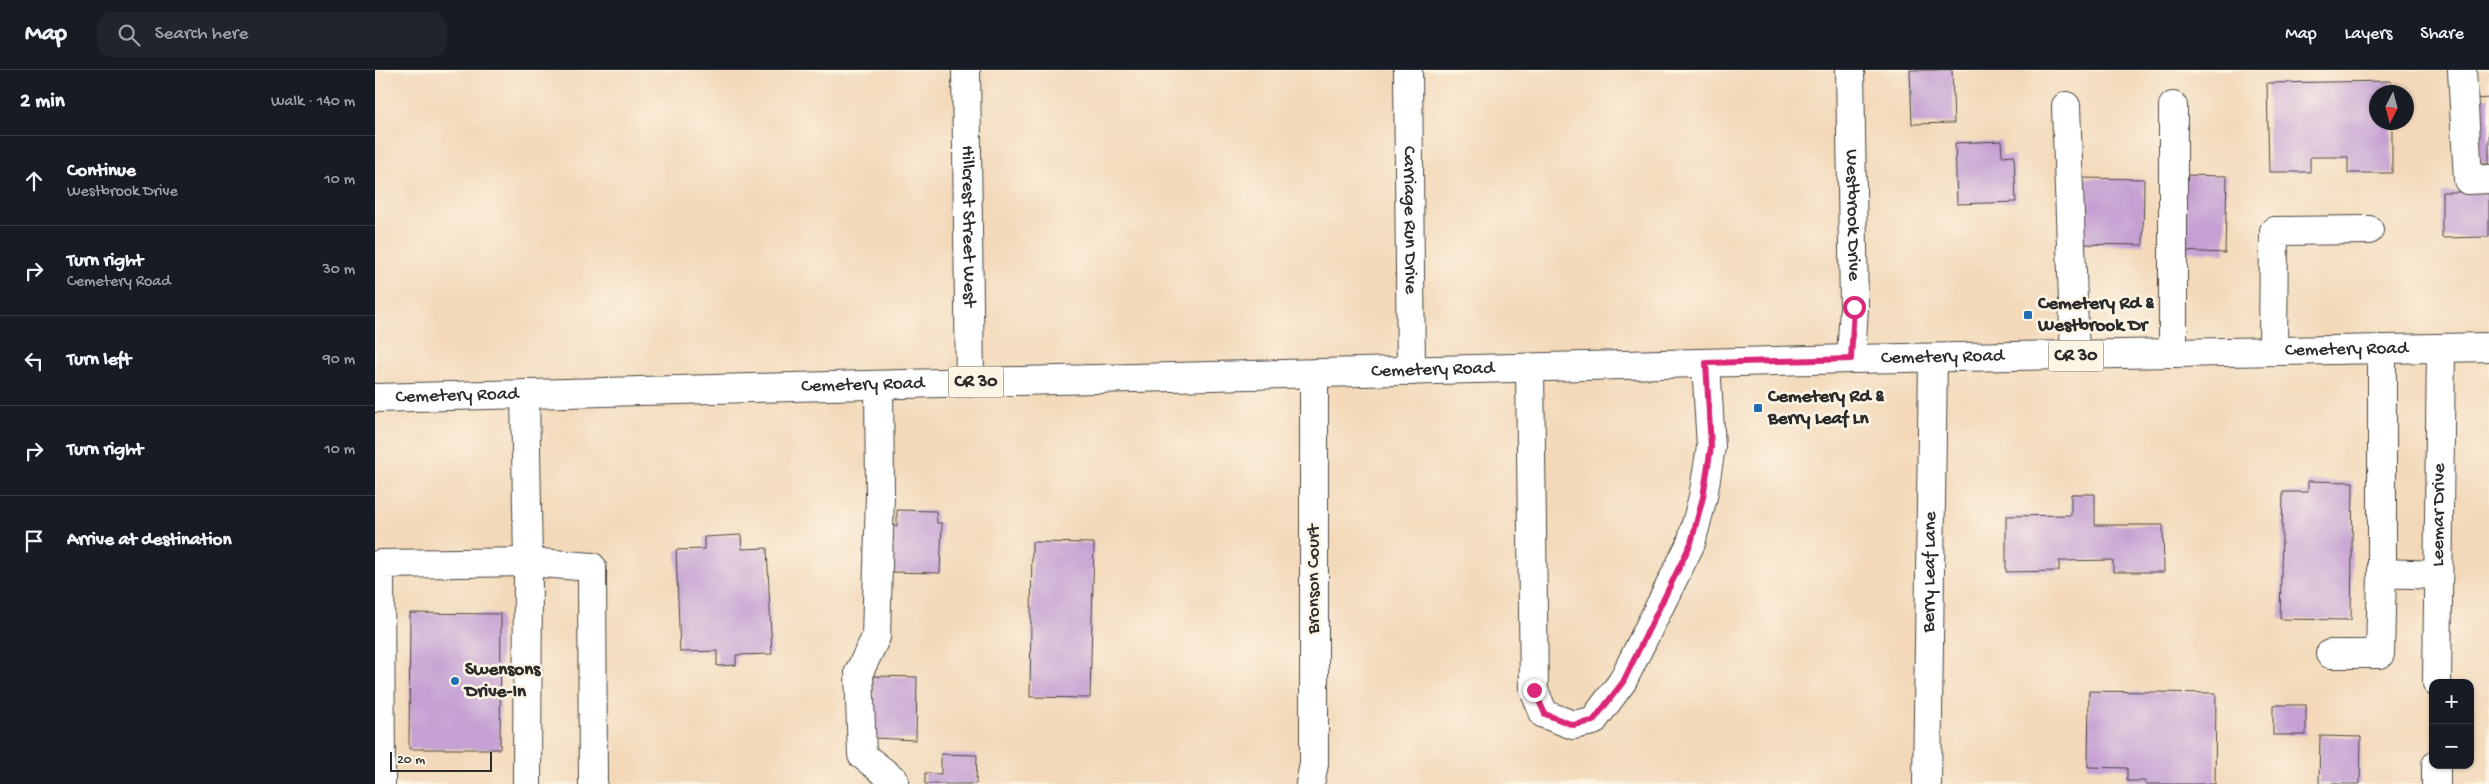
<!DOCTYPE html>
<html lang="en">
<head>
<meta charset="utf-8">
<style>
	:root { --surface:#171b24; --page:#20242c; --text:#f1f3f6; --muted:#9ea1a6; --line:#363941 }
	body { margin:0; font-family:"Gochi Hand",sans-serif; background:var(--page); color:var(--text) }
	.controls { position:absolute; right:15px; bottom:15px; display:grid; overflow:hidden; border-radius:10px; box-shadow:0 1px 4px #0004 }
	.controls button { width:45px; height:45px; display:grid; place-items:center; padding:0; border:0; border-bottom:1px solid var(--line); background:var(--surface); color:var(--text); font:25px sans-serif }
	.compass { position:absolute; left:1994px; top:15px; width:45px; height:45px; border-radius:50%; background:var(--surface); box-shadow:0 1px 4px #0004; rotate:186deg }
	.scale { position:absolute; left:15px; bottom:12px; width:102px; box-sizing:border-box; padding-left:5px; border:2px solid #2b2b2b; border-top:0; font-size:14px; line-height:18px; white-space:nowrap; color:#2b2b2b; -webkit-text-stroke:4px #fcf5e5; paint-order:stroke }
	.stop { position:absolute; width:15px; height:15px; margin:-11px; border:4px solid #db2777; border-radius:50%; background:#fff }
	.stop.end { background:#db2777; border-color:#fff; box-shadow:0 1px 5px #0008 }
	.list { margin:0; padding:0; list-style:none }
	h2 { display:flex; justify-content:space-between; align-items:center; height:65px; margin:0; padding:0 20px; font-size:21px }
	h2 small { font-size:16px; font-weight:400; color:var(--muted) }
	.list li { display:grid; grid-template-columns:32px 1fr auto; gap:15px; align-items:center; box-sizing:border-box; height:90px; padding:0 20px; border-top:1px solid var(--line) }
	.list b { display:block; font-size:19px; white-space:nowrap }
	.list p { margin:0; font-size:16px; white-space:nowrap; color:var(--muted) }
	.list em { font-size:16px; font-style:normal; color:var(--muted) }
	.icon { flex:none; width:28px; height:28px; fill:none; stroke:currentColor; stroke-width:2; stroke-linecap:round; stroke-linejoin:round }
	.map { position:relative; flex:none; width:2114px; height:714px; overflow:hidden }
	header { display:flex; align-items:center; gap:30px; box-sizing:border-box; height:70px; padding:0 25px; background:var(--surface); border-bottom:1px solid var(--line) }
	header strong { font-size:24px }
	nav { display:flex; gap:28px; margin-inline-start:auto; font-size:18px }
	.search { width:350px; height:45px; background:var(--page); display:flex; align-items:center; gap:12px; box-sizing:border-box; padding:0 18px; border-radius:15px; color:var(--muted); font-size:19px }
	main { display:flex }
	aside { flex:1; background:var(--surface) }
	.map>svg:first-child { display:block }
	.building { fill:#c5a0d3 }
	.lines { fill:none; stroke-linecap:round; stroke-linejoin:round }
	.minor-casing { stroke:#494540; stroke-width:30 }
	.major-casing { stroke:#494540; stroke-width:30 }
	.minor { stroke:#fff; stroke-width:28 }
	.major { stroke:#fff; stroke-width:28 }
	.route { stroke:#db2777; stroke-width:6 }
	.poi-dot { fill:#1f6fb2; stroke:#fcf5e5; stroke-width:2 }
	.labels { text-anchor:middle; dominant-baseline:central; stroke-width:5; stroke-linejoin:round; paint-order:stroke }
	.shield { fill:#fcf5e5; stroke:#6a6863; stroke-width:1 }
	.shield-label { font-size:18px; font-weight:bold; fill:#2b2b2b }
	.street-label { font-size:19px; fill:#2b2b2b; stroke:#fcf5e5 }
	.poi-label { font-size:19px; font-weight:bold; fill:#2b2b2b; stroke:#fcf5e5; text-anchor:start }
</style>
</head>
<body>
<header>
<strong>Map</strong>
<div class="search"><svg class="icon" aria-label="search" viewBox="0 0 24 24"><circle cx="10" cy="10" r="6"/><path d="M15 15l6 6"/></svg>Search here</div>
<nav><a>Map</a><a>Layers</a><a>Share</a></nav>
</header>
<main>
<aside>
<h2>2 min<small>Walk · 140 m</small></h2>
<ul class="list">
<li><svg class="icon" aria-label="ahead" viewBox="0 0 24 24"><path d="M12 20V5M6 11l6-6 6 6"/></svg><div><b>Continue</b><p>Westbrook Drive</p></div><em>10 m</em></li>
<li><svg class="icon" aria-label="right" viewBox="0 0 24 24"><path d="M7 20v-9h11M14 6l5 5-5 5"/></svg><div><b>Turn right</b><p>Cemetery Road</p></div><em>30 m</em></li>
<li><svg class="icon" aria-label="left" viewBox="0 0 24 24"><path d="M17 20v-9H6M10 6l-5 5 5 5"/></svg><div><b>Turn left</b></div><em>90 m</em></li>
<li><svg class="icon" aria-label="right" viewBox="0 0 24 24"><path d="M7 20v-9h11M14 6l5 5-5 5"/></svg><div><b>Turn right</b></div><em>10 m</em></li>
<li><svg class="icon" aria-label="arrive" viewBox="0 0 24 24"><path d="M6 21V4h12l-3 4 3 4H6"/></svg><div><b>Arrive at destination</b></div></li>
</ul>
</aside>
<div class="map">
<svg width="2114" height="714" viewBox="0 0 2114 714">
	<rect width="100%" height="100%" fill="#fcf5e5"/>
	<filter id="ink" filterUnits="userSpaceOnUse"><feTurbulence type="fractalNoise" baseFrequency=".02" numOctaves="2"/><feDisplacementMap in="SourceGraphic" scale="10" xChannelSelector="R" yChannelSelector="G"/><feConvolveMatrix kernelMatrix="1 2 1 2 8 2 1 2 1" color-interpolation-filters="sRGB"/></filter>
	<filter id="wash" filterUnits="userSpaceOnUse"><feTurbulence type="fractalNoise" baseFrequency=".0096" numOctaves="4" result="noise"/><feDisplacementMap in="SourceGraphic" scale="20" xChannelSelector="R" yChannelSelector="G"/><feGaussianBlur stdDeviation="1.12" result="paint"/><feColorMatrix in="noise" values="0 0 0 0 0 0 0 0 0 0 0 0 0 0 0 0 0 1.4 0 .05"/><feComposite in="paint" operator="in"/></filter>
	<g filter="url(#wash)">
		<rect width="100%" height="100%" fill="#f3d9ba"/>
		<g id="blocks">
			<g class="building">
				<polygon points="1535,0 1577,0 1579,53 1537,54"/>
				<polygon points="2016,11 2016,22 2002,22 2002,52 2017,52 2017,103 1973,103 1973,87 1935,87 1935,102 1894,102 1892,13"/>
				<polygon points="2114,28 2114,93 2104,93 2101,29"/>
				<polygon points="1626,71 1627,86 1639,85 1641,132 1582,134 1580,73"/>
				<polygon points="1807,105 1852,106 1850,183 1805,181"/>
				<polygon points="1704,108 1769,109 1768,175 1703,174"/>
				<polygon points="2067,122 2114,122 2114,167 2067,168"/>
				<polygon points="1933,411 1978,412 1976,550 1905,549 1908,422 1933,422"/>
				<polygon points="1696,424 1720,424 1720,455 1788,455 1789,502 1738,502 1738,490 1684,491 1684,501 1631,502 1631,446 1696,445"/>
				<polygon points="522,440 561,441 562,453 567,453 565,503 516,502 517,455 522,456"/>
				<polygon points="366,465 367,479 392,478 397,584 361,585 361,595 342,596 342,581 305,582 301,480 329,479 329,467"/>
				<polygon points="657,472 719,473 715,628 655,627"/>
				<polygon points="35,543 126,544 125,679 34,679"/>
				<polygon points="499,606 542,607 541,670 498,668"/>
				<polygon points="1714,621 1841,623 1840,714 1770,714 1770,711 1752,711 1752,698 1713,697"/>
				<rect x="1898" y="635" width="33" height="30"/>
				<polygon points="1945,666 1986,667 1985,714 1944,714"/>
				<polygon points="566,684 602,685 601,714 550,714 550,703 566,704"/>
			</g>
		</g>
	</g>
	<g filter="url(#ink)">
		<use href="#blocks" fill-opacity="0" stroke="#494540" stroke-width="1"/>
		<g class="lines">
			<defs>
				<g id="minor">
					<path id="s1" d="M591,0l4,313"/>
					<path id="s2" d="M1033,0l3,301"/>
					<path id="s3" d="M1475,0l4,237 -3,52"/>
					<polyline points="2087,0 2093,110 2114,109"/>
					<polyline points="1691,36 1700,286"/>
					<polyline points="1898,281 1899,161 1994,160"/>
					<polyline points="1798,283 1798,36"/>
					<polyline points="1155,298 1159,620 1169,644 1198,655 1218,651 1247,612 1316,473 1328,427 1336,377 1331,293"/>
					<polyline points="504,316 505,424 501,567 484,602 487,685 519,710 519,714"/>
					<polyline points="150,324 153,492 152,714"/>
					<polyline points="2007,503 2007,279"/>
					<polyline points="1955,584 2005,584 2007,503 2063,505"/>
					<path id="s4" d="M2062,613l4,-335"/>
					<polyline points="6,714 5,494 153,492 217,497 218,714"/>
					<polyline points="935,714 939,694 939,304"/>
					<path id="s5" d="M1552,714l6,-425"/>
					<polyline points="2061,714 2061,695"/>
				</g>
				<g id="major">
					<path id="s6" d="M0,328l1476,-39 638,-12"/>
				</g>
			</defs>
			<use href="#minor" class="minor-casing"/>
			<use href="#major" class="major-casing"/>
			<use href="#minor" class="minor"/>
			<use href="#major" class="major"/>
		</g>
	</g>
	<g class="lines" filter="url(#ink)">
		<polyline class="route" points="1159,620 1170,644 1198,655 1218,651 1248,612 1316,473 1328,427 1336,377 1331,293 1476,289 1479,237"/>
	</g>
	<g class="poi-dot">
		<rect x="1648" y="240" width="10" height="10" rx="2.5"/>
		<rect x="1378" y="333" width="10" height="10" rx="2.5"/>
		<circle cx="80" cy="611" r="5"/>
	</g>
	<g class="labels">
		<g class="shield">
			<rect x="1673.5" y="270.5" width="55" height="31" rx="4"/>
			<rect x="573.5" y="296.5" width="55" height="31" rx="4"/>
		</g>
		<g class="shield-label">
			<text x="1701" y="286">CR 30</text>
			<text x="601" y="312">CR 30</text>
		</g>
		<g class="street-label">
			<text stroke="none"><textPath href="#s3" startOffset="145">Westbrook Drive</textPath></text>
			<text stroke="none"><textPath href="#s2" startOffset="150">Carriage Run Drive</textPath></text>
			<text stroke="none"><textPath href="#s1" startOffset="156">Hillcrest Street West</textPath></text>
			<text stroke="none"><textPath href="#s6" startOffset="1972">Cemetery Road</textPath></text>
			<text stroke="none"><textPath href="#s6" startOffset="1568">Cemetery Road</textPath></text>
			<text stroke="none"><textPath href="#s6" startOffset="1058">Cemetery Road</textPath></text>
			<text stroke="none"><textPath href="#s6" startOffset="488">Cemetery Road</textPath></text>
			<text stroke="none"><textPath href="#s6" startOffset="82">Cemetery Road</textPath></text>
			<text stroke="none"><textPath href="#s4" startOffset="168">Leemar Drive</textPath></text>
			<text stroke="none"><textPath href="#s5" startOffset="212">Berry Leaf Lane</textPath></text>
			<text transform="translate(939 509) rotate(-90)">Bronson Court</text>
		</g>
		<g class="poi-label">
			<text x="1663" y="234">Cemetery Rd &amp;<tspan x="1663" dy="22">Westbrook Dr</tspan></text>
			<text x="1393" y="327">Cemetery Rd &amp;<tspan x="1393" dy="22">Berry Leaf Ln</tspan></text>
			<text x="90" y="600">Swensons<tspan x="90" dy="22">Drive-In</tspan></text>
		</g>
	</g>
</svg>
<div class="controls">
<button>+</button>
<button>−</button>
</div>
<svg class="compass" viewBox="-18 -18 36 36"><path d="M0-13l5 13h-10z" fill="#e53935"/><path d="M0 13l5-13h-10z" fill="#9ea1a6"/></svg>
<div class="scale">20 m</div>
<div class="stop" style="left:1479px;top:237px"></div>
<div class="stop end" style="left:1159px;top:620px"></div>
</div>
</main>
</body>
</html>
